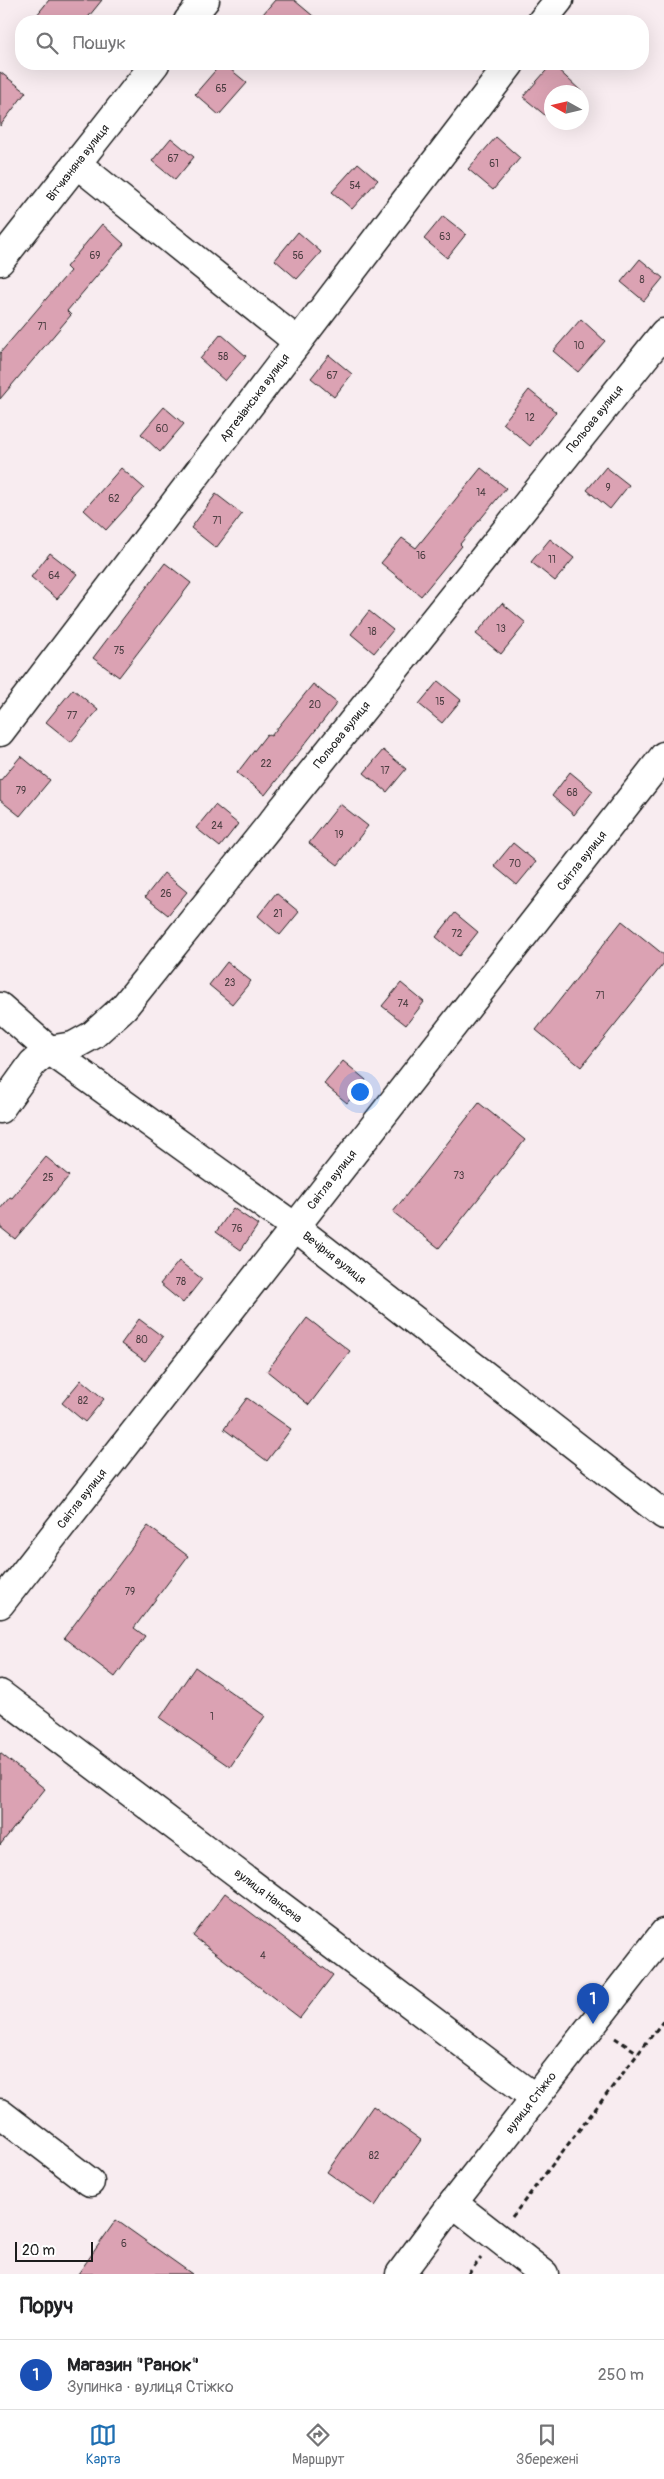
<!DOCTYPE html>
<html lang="uk">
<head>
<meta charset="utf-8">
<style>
	:root { --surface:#fff; --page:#f2f2f2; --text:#202124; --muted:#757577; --line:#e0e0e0; --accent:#1f6fb2 }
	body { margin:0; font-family:Pangolin,sans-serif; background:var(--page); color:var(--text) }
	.compass { position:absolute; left:544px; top:85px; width:45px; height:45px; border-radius:50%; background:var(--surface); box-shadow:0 5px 20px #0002; rotate:278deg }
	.scale { position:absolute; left:15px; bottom:12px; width:78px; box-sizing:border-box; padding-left:5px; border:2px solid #1c1c1c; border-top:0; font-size:14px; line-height:18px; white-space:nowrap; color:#1c1c1c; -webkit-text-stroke:4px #fff; paint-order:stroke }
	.you { position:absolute; left:359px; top:1091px; width:18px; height:18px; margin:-12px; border:4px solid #fff; border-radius:50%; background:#1a73e8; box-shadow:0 0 0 8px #1a73e833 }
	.badge { display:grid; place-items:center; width:32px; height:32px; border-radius:50%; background:var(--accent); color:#fff; font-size:16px; font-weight:700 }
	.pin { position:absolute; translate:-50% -41px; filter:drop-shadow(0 1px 2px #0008) }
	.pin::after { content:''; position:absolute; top:26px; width:18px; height:15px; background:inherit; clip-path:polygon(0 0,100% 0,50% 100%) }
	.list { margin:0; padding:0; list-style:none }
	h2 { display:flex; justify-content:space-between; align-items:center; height:65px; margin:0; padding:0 20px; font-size:21px }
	h2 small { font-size:16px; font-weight:400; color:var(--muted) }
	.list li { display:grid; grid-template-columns:32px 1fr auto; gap:15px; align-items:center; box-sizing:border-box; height:70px; padding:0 20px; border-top:1px solid var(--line) }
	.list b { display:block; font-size:19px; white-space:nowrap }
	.list p { margin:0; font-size:16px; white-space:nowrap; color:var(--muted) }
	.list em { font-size:16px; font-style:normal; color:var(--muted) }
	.icon { flex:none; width:28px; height:28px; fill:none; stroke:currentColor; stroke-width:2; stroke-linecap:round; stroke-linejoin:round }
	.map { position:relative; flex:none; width:664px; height:2274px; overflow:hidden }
	.search { position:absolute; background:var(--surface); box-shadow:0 5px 20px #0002; left:15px; right:15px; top:15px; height:55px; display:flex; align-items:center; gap:12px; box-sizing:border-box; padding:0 18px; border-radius:20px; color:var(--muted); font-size:19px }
	.sheet { height:135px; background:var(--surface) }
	nav { display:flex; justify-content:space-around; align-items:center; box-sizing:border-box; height:70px; border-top:1px solid var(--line); background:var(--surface); font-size:14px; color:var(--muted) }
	nav a { display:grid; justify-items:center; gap:2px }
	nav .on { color:var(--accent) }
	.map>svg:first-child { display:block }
	.building { fill:#dba2b3; stroke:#1c1c1c }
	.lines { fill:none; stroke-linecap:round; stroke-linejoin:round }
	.minor-casing { stroke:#1c1c1c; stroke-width:31 }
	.path { stroke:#1c1c1c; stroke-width:3; stroke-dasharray:5 4; stroke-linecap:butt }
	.minor { stroke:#fff; stroke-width:28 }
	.labels { text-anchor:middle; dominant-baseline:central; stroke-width:5; stroke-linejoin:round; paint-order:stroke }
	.number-label { font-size:10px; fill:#4c3e42 }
	.street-label { font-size:12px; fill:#1c1c1c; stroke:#fff }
</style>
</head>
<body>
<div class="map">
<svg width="664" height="2274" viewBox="0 0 664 2274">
	<rect width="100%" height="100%" fill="#f8ecf0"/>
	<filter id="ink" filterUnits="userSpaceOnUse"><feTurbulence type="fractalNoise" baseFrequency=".02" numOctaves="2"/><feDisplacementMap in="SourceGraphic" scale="10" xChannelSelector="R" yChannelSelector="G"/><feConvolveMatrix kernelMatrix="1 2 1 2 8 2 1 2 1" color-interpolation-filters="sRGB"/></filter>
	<g filter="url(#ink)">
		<g class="building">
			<polygon points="49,0 102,0 85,21 32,21"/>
			<polygon points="275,0 294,0 319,21 257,21"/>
			<polygon points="221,64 224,64 247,83 219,115 195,94"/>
			<polygon points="552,64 582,92 552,92 552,121 523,97"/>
			<polygon points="0,72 26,92 0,126"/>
			<polygon points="496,137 520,158 493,190 468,169"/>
			<polygon points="171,138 194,157 175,180 152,161"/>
			<polygon points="358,163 378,180 352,209 332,192"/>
			<polygon points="443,216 466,234 447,258 424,239"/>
			<polygon points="102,224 124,244 67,311 71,315 0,399 0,353 70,271 66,267"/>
			<polygon points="298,232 321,252 297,279 275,260"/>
			<polygon points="640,259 663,278 644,301 621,282"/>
			<polygon points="581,319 605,341 578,372 553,351"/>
			<polygon points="221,334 246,356 225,381 200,359"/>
			<polygon points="329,355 352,374 334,397 311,378"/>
			<polygon points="529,390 556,412 530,446 503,423"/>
			<polygon points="164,407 184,424 160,452 141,434"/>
			<polygon points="606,467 629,485 610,509 587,490"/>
			<polygon points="121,468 144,488 106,530 84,510"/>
			<polygon points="481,468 506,488 460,544 462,546 421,596 381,563 402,538 416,548"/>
			<polygon points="216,494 242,514 216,548 191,528"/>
			<polygon points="550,539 574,558 555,581 531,562"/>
			<polygon points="50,553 77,574 57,599 31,577"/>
			<polygon points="165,563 191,583 119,677 93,658"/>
			<polygon points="502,603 526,623 501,654 476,634"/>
			<polygon points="369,611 393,630 374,653 351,634"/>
			<polygon points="438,681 461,700 442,723 419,704"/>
			<polygon points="313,684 337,703 265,795 237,773 267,734 271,736"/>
			<polygon points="73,689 98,710 71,742 46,722"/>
			<polygon points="383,750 406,769 387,792 364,773"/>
			<polygon points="21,756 50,780 20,816 0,800 0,781"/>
			<polygon points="570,772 593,791 574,815 552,796"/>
			<polygon points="340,804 368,826 338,865 309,843"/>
			<polygon points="215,805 238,824 220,847 196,828"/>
			<polygon points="513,843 536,862 517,885 494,866"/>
			<polygon points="164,873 187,892 168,915 145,897"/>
			<polygon points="276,893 299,912 280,935 258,916"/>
			<polygon points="455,913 478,932 459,956 436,937"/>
			<polygon points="622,921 664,955 664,963 581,1067 536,1030"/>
			<polygon points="227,962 251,981 232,1004 209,985"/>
			<polygon points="401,983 424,1002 406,1025 382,1006"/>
			<polygon points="343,1061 366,1080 347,1103 324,1084"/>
			<polygon points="479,1103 525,1140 439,1248 393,1212"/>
			<polygon points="46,1157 69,1176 15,1239 0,1227 0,1209 10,1197 12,1198"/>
			<polygon points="233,1208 258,1225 241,1250 216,1232"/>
			<polygon points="179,1261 202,1279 183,1303 160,1284"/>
			<polygon points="307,1318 350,1351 309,1405 267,1371"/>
			<polygon points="139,1319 163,1337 145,1361 121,1344"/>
			<polygon points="81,1380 104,1399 85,1422 62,1403"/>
			<polygon points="247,1398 291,1429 267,1461 224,1429"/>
			<polygon points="148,1526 188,1556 134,1628 145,1636 115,1677 64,1638"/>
			<polygon points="195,1667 265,1716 230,1767 160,1718"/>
			<polygon points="0,1753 45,1789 0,1845"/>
			<polygon points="225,1893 333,1975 300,2018 193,1936"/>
			<polygon points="373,2106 421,2140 375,2206 327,2172"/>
			<polygon points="116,2220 192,2274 78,2274"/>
		</g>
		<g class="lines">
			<defs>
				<g id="minor">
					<polyline points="188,21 205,0"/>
					<polyline points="542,21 559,0"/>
					<polyline points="77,164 298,342"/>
					<polyline points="0,261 155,64"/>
					<polyline points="0,732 510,64"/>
					<polyline points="0,1007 49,1050 295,1227 664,1515"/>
					<polyline points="0,1109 33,1063 49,1050 73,1046 93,1035 124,1007 664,333"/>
					<polyline points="0,1604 664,756"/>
					<polyline points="0,1694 535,2098"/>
					<polyline points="0,2113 90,2182"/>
					<polyline points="453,2203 544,2274"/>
					<polyline points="400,2274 453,2203 664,1933"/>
				</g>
			</defs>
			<use href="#minor" class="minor-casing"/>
			<g class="path">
				<polyline points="615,2038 638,2053"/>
				<polyline points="512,2217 664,2020"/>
				<polyline points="468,2274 481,2258"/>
			</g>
			<use href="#minor" class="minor"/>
		</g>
	</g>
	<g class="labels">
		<g class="number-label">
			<text x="221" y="89">65</text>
			<text x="173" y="159">67</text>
			<text x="494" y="164">61</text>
			<text x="355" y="186">54</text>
			<text x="445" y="237">63</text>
			<text x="95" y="256">69</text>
			<text x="298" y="256">56</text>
			<text x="642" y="280">8</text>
			<text x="42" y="327">71</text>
			<text x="579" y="346">10</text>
			<text x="223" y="357">58</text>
			<text x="332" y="376">67</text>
			<text x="530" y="418">12</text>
			<text x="162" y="429">60</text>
			<text x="608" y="488">9</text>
			<text x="481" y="493">14</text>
			<text x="114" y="499">62</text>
			<text x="217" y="521">71</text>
			<text x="421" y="556">16</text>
			<text x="552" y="560">11</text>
			<text x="54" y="576">64</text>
			<text x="501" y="629">13</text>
			<text x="372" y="632">18</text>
			<text x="119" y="651">75</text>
			<text x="440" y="702">15</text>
			<text x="315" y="705">20</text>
			<text x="72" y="716">77</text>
			<text x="266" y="764">22</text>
			<text x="385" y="771">17</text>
			<text x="21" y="791">79</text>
			<text x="572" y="793">68</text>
			<text x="217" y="826">24</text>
			<text x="339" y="835">19</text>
			<text x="515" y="864">70</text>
			<text x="166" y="894">26</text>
			<text x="278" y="914">21</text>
			<text x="457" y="934">72</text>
			<text x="230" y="983">23</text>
			<text x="600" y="996">71</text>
			<text x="403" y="1004">74</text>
			<text x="459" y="1176">73</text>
			<text x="48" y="1178">25</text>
			<text x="237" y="1229">76</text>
			<text x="181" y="1282">78</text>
			<text x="142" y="1340">80</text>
			<text x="83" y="1401">82</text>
			<text x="130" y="1592">79</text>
			<text x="212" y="1717">1</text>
			<text x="263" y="1956">4</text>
			<text x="374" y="2156">82</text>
			<text x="124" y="2244">6</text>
		</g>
		<g class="street-label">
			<text transform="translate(78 163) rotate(-52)">Вітчизняна вулиця</text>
			<text transform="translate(255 398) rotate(-53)">Артезіанська вулиця</text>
			<text transform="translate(595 419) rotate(-51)">Польова вулиця</text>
			<text transform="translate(342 735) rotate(-51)">Польова вулиця</text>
			<text transform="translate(582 861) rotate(-52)">Світла вулиця</text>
			<text transform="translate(332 1180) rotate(-52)">Світла вулиця</text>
			<text transform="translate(334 1258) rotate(38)">Вечірня вулиця</text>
			<text transform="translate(82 1499) rotate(-52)">Світла вулиця</text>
			<text transform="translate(268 1896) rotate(37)">вулиця Нансена</text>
			<text transform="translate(531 2103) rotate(-52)">вулиця Стіжко</text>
		</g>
	</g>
</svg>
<svg class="compass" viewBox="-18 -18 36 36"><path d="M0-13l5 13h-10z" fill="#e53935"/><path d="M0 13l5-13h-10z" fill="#757577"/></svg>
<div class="scale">20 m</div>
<div class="you"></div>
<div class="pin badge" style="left:593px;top:2024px;background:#1a4fb4">1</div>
<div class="search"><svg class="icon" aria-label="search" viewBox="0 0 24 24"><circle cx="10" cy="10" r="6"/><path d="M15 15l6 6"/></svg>Пошук</div>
</div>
<section class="sheet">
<h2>Поруч<small></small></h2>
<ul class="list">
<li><span class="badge" style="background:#1a4fb4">1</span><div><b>Магазин &quot;Ранок&quot;</b><p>Зупинка · вулиця Стіжко</p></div><em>250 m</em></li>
</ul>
</section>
<nav>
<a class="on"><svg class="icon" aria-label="map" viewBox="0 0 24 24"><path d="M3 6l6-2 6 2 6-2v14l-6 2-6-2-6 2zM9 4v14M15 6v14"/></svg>Карта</a>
<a><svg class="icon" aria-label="directions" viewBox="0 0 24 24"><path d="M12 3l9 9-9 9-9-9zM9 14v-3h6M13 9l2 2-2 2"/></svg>Маршрут</a>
<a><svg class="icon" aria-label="saved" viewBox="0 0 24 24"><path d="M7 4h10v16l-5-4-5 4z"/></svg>Збережені</a>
</nav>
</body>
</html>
